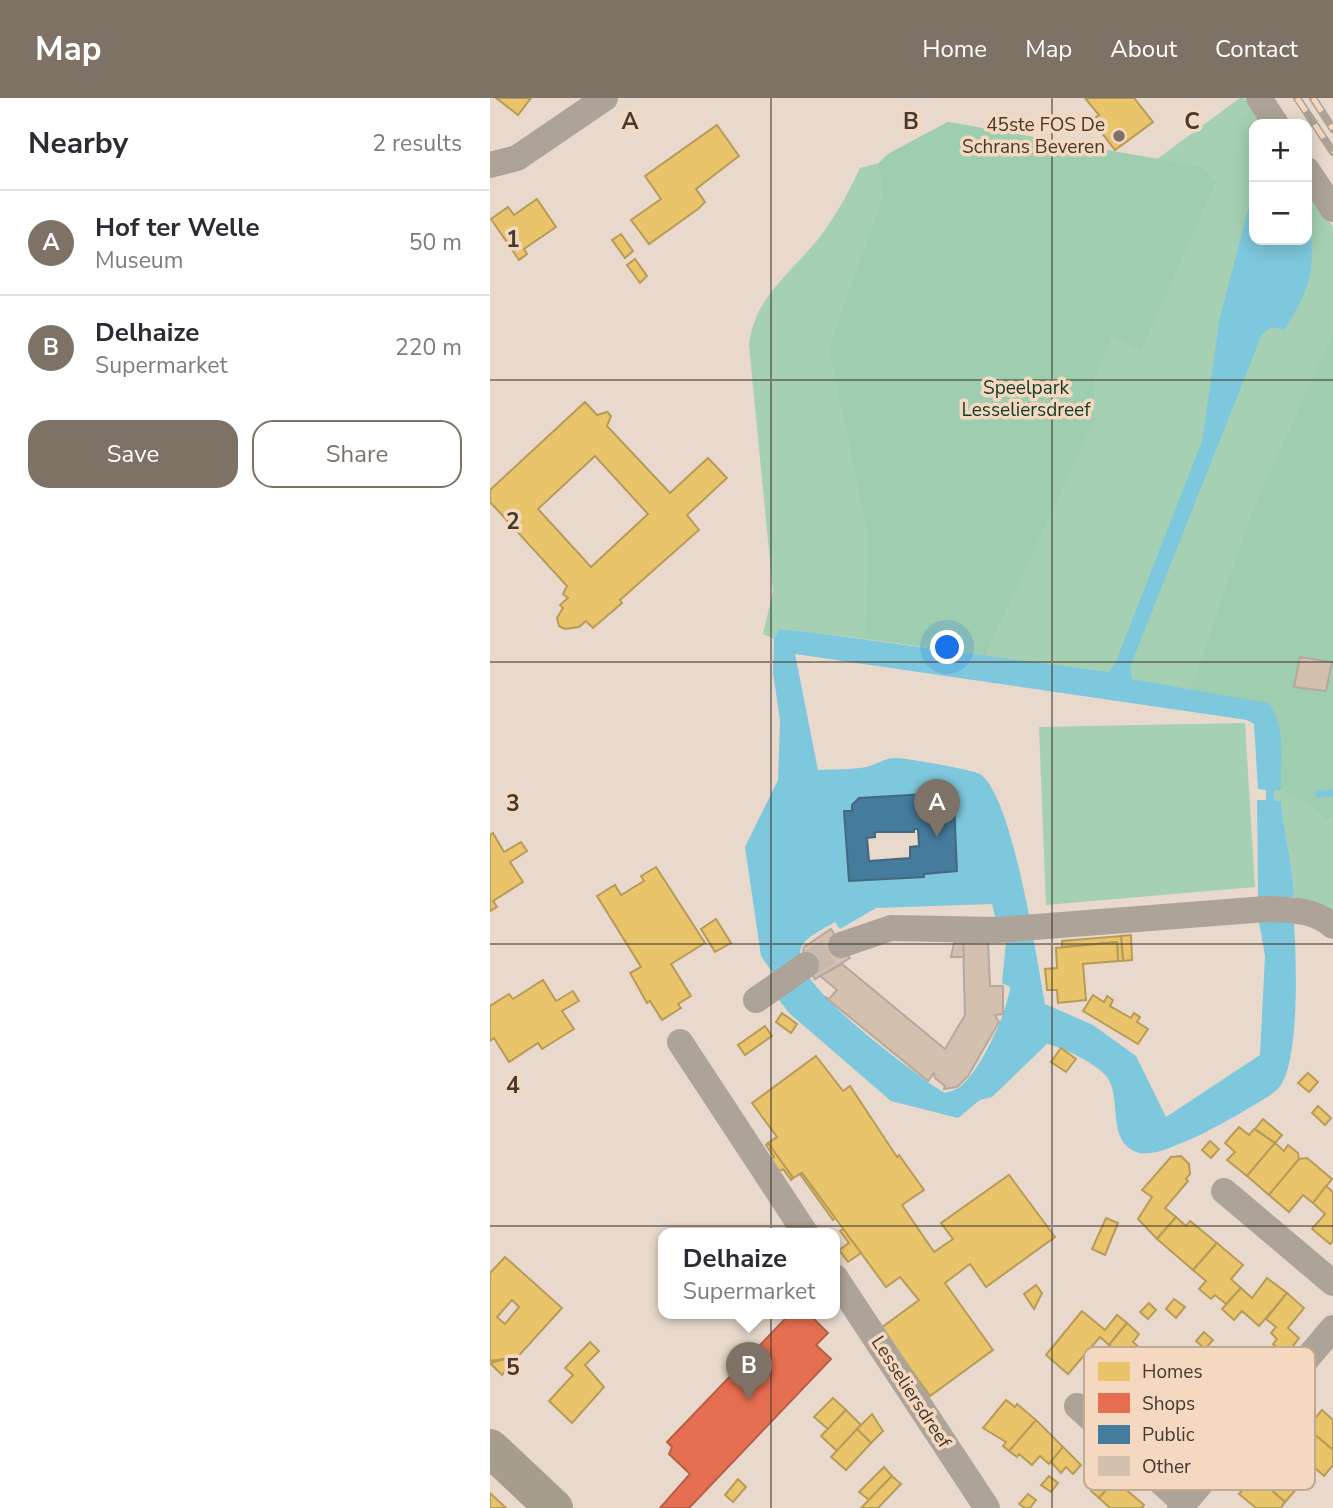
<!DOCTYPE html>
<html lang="en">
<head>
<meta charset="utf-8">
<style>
	:root { --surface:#fff; --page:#f7f7f7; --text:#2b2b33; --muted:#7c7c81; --line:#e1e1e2; --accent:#7e7267 }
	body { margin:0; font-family:"Nunito Sans",sans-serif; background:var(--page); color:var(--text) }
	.controls { position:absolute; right:21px; top:21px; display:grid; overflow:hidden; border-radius:14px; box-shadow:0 4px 18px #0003 }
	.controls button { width:63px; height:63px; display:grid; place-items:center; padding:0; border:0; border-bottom:2px solid var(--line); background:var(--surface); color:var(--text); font:35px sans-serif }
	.you { position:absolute; left:458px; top:550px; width:24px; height:24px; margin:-18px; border:5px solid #fff; border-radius:50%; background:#1a73e8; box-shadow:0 0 0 10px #1a73e833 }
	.badge { display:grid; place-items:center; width:46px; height:46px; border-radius:50%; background:var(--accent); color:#fff; font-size:23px; font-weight:700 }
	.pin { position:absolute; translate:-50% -58px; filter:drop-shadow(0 2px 4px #0008) }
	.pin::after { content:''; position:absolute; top:37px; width:24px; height:21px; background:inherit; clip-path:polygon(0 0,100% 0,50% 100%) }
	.popup { position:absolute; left:168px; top:1130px; width:182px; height:91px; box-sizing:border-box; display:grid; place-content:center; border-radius:14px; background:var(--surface); filter:drop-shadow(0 2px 5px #0005); font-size:23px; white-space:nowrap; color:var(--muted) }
	.popup b { font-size:26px; color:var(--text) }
	.popup::after { content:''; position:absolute; left:50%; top:100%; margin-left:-14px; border:14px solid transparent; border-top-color:var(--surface) }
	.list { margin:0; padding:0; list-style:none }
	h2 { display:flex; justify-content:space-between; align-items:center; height:91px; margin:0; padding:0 28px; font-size:30px }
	h2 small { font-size:23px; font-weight:400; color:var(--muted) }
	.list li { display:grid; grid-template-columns:46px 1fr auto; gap:21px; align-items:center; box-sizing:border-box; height:105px; padding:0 28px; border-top:2px solid var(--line) }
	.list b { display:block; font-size:26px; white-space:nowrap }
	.list p { margin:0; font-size:23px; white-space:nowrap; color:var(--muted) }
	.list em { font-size:23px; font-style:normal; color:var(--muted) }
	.actions { display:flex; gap:14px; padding:21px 28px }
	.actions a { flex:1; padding:16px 0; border:2px solid var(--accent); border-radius:21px; text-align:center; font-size:24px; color:var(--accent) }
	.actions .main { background:var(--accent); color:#fff }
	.map { position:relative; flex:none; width:843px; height:1410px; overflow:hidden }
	header { display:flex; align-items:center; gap:42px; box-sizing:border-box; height:98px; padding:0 35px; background:var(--accent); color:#fff }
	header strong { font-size:33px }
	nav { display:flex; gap:38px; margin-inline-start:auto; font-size:24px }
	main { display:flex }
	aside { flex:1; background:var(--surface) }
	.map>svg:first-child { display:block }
	.green { fill:#a5d0b3 }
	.forest { fill:#9fcdaf }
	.water { fill:#7ec8de; fill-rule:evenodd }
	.homes { fill:#e9c46a; stroke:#b89b59; stroke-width:2; fill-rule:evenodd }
	.shops { fill:#e76f51; stroke:#b65f47; stroke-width:2 }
	.public { fill:#457b9d; stroke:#45687d; stroke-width:2; fill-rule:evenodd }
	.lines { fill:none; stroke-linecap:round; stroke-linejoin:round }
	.stream { stroke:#7ec8de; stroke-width:7 }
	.building { fill:#d4c0ae; stroke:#b5a99f; stroke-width:2 }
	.street-tunnel { stroke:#c7b9ad; stroke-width:26; stroke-dasharray:26 13; stroke-linecap:butt }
	.street { stroke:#ada398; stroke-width:26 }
	.primary { stroke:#a79d8e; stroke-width:38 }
	.rail-casing { stroke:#aca298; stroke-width:8 }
	.rail { stroke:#f4d8c0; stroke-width:5; stroke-dasharray:16; stroke-linecap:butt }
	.grid { fill:none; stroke:#453a31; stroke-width:2; stroke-opacity:0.55 }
	.poi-dot { fill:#7e7267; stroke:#f4d8c0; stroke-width:2.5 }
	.labels { text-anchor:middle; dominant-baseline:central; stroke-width:7; stroke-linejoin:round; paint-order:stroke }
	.poi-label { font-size:19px; fill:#453a31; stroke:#f4d8c0; text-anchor:end }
	.park-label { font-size:19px; fill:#103b29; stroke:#f4d8c0 }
	.street-label { font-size:19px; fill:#453a31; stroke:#f4d8c0 }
	.key { fill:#f4d8c0; stroke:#c0a995; stroke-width:2 }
	.key-label { font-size:19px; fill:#453a31 }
	.grid-label { font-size:23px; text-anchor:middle; font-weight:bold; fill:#453a31; stroke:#f4d8c0; stroke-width:7; stroke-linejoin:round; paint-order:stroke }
</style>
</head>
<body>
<header>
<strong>Map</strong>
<nav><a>Home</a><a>Map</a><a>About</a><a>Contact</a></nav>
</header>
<main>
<aside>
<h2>Nearby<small>2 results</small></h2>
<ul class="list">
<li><span class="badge">A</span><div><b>Hof ter Welle</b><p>Museum</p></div><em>50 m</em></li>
<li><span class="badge">B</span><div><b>Delhaize</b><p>Supermarket</p></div><em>220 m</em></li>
</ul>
<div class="actions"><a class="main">Save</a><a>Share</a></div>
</aside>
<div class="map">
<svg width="843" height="1410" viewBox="0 0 843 1410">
	<rect width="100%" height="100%" fill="#e8d9cc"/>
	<g class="green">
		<path d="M750,0h4l18,26h-8v116h53v-52l26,39v689l-39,-19c-1,-34 -10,-62 -13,-96l-7,-1v-10h6l-33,-91c-156,-27 -311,-53 -468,-70l-5,10 -11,-5 10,-42 -24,-247c5,-47 41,-71 70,-107 16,-21 30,-46 41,-70l19,-5 9,-9 60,-32 209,37z"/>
		<polygon points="755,625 765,789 556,807 549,629"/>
	</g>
	<g class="forest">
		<polygon points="458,24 713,69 726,84 651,253 622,238 604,282 605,321 495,558 375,540 379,442 339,249 393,99 389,65 398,56"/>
		<polygon points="843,236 843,720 836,721 820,706 791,692 790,631 701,591 763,411"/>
	</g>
	<path class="water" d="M764,90v52h53l1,-25c8,53 5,69 -24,115l-12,-3 -10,7 -132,333 2,12 136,24c19,22 12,59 13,87h-7v10l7,1c3,33 12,62 13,96l-36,1 -1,-98h9v-10l-8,-1 -4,-65 -7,-4 -452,-66 23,116c15,-1 33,0 48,-3 10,-2 20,-10 30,-9 11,0 77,12 84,16 33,22 57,187 65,230l48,21 43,31 30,61 94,-62 5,-99 -6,-34h35c2,33 7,145 -17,168 -11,10 -74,45 -88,50 -16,6 -41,20 -57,10 -25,-15 -10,-52 -25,-73 -10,-13 -46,-31 -60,-33l-55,53 -12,3 -22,18 -67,-17 -102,-88 -10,-13 5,-11 -23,-33 -16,-109 33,-67 2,-60 -7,-47 1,-34 5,-10 29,3 301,40 6,-8 87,-223 18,-124zM453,695l11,10 3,68 -33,3 -1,3 -74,4 -5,-70h8v-6l7,-7zM502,806l4,16 12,2 -6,61 8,4c-3,26 -28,81 -49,99 -4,4 -11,5 -16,7l-16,-10c-25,-19 -142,-102 -128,-135 5,-12 23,-19 34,-26l5,7 36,-21z"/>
	<g class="homes">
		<polygon points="6,0 41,0 28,17"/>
		<polygon points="595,0 644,0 663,24 625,52 602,22 609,17"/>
		<polygon points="227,27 249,58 206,91 215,104 208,111 159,146 141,122 171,101 155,78"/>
		<polygon points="47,101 66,129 34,151 37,156 29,162 1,121 18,109 24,117"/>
		<polygon points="131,136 143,153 135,160 122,142"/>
		<polygon points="145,161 157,178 150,185 137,167"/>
		<path d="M95,304l12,13 10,-3 4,4 -4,10 63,67 38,-35 19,20 -40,37 12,15 -79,70 2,3 -29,25 -7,-7 -7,6 -14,2 -6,-3 -2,-8 6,-10 -3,-3 8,-7 -5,-4 4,-8 -77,-84v-12zM105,358l53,58 -57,53 -53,-58z"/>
		<polygon points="3,735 14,754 31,744 37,753 20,764 33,784 3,803 7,809 0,813 0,737"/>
		<polygon points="166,769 215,845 181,866 201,898 188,906 191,910 172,922 160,903 157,905 140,875 151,869 107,798 125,787 131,797 154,783 151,778"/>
		<polygon points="226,821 241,845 225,854 211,831"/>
		<polygon points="641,837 642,862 633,863 631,838"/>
		<polygon points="631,838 633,863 628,863 627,844 572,849 572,843"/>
		<polygon points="627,844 628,863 593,866 596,902 568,905 567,892 557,892 555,871 567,870 566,850"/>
		<polygon points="53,882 66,903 83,893 89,903 72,913 84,931 52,951 48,945 19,964 4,940 0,943 0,908 19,896 23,901"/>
		<polygon points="603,897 614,904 617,898 623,902 620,908 641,920 644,915 650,919 647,924 658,931 648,946 593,913"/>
		<polygon points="292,915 307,926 301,935 286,924"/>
		<polygon points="275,928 282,938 255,957 248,947"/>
		<polygon points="571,950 586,961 576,974 561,964"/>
		<polygon points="326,958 353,993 360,988 407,1059 409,1057 434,1092 412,1107 444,1154 463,1141 451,1125 519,1077 565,1139 496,1189 480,1166 455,1185 503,1252 440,1298 391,1230 429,1202 410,1179 396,1189 312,1075 303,1080 278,1045 287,1039 262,1005"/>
		<polygon points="818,975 828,984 819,994 808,985"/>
		<polygon points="828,1008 841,1020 835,1027 822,1015"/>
		<polygon points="773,1021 792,1037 785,1045 765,1031"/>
		<polygon points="749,1029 759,1037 764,1031 785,1045 757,1078 737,1062 745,1054 735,1045"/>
		<polygon points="720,1043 729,1051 721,1060 712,1052"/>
		<polygon points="278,1045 303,1080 301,1082 293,1071 283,1077 275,1065 284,1059 276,1047"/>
		<polygon points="785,1045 794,1053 798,1047 808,1055 809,1061 779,1097 757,1078"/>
		<polygon points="691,1058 699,1066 700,1076 696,1081 698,1083 675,1110 686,1119 667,1141 648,1121 662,1099 652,1092 681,1059"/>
		<polygon points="817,1060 842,1081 823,1105 813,1097 799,1114 779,1097 809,1061"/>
		<polygon points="312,1075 345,1120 343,1122 310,1076"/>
		<polygon points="836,1088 843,1094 843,1143 840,1146 822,1131 835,1116 823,1105"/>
		<polygon points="686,1119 696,1128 700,1123 727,1145 703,1172 667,1141"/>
		<polygon points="616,1120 628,1125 615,1157 602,1151"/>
		<polygon points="353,1131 371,1155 358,1164 349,1152 359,1145 350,1133"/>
		<polygon points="727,1145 753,1167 741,1181 751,1190 736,1206 725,1197 721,1201 709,1191 716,1183 703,1172"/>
		<path d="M15,1159l57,51 -49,54 -4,-4 -19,3v-88zM22,1202l7,7 -14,17 -8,-7z"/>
		<polygon points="777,1180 797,1195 769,1228 752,1213 744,1222 732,1211 751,1190 762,1200"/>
		<polygon points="546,1187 552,1195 544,1211 534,1196"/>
		<polygon points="797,1195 814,1210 798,1230 809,1240 796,1257 783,1246 787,1241 781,1235 786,1229 776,1221"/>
		<polygon points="684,1201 695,1209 686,1220 676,1211"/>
		<polygon points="659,1205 666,1212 658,1221 650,1214"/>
		<polygon points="592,1213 615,1232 627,1217 637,1225 619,1247 610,1239 578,1276 556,1257"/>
		<polygon points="637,1225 649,1236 643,1244 649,1249 641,1258 652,1267 630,1292 612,1276 630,1257 619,1247"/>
		<polygon points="714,1234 723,1242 715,1251 706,1243"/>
		<polygon points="100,1244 109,1253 95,1267 114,1289 82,1325 59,1303 83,1277 75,1270"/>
		<polygon points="19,1260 23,1264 12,1277 0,1265"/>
		<polygon points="652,1267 663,1276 670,1267 678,1274 684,1268 695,1278 672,1304 661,1294 649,1308 630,1292"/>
		<polygon points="739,1278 756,1292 749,1300 732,1285"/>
		<polygon points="689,1285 699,1295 683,1314 672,1304"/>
		<polygon points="703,1294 720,1308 713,1316 720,1323 693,1355 669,1335"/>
		<polygon points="343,1300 356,1312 338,1331 324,1319"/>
		<polygon points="516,1302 525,1309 527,1306 546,1322 519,1353 513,1348 516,1344 493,1330"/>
		<polygon points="356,1312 371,1327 347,1353 331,1338"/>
		<polygon points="832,1312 843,1322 843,1352 817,1330"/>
		<polygon points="382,1316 393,1333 381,1345 367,1331"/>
		<polygon points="546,1322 573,1349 559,1366 550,1358 542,1367 529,1356 527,1359 519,1353"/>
		<polygon points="817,1330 843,1352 843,1367 834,1378 825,1370 818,1378 795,1357"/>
		<polygon points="367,1331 381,1345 356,1372 341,1359"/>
		<polygon points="573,1349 591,1367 583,1376 576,1369 571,1375 561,1364"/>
		<polygon points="795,1357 818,1378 795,1404 765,1378 781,1360 787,1366"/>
		<polygon points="394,1369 402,1378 379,1402 369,1394"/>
		<polygon points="616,1376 624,1383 609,1400 601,1393"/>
		<polygon points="402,1378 411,1386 388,1410 371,1410"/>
		<polygon points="559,1378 568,1385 561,1394 551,1387"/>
		<polygon points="765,1378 795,1404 791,1410 766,1410 749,1396"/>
		<polygon points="248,1381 256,1389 243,1404 235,1397"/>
		<polygon points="625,1382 654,1407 652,1410 620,1410 609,1400"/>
		<polygon points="0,1395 16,1410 0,1410"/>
		<polygon points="538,1396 546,1402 540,1410 535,1410 529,1406"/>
	</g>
	<polygon class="shops" points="295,1216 319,1216 338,1235 326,1247 341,1261 199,1410 170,1410 200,1376 179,1356 182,1349 177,1344 297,1219"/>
	<path class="public" d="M453,695l11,10 3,68 -33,3v3l-75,4 -5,-70h8v-6l7,-7zM424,731h4l1,17 -9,1v11l-41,3 -2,-23 8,-1v-5h39z"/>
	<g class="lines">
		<polyline class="stream" points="829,696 843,695"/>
	</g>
	<g class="building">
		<polygon points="810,559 842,564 836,593 804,589"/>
		<polygon points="341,831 360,860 325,881 312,859 314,849"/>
		<polygon points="498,844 500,888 513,888 513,916 505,917 509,924 478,978 467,989 454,991 455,988 445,980 444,975 438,983 335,899 339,901 347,892 330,878 352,866 455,951 475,917 473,845"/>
		<polygon points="464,845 473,845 474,859 461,859"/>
	</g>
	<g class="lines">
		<polyline class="street-tunnel" points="316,867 351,847"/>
		<g class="street">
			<polyline points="769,0 786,26"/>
			<polyline points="0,67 27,60 115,0"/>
			<polyline points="817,72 843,111"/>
			<path d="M351,847l50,-17 106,2 269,-21c25,1 47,0 67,17"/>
			<polyline points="266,902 316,867"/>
			<polyline points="190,944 316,1136"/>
			<polyline points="734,1093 843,1185"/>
			<polyline points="345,1179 497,1410"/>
			<polyline points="587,1308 694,1405"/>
			<polyline points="690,1410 843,1230"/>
		</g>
		<polyline class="primary" points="0,1350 64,1410"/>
		<defs>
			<g id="rail">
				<polyline points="807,0 843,54"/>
				<polyline points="823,0 843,31"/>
			</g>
		</defs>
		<use href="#rail" class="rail-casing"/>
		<use href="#rail" class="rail"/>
	</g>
	<path class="grid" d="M281,0v1410M562,0v1410M0,282h843M0,564h843M0,846h843M0,1128h843"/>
	<circle class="poi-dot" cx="629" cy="38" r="7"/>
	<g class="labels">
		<g class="poi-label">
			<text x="615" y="27">45ste FOS De<tspan x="615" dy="22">Schrans Beveren</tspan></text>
		</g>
		<g class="park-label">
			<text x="536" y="290">Speelpark<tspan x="536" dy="22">Lesseliersdreef</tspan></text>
		</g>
		<g class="street-label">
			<text transform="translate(421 1294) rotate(57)">Lesseliersdreef</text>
		</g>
	</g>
	<rect x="594" y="1249" width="231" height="143" rx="10" class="key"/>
	<rect x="608" y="1264" width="32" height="19" fill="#e9c46a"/>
	<rect x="608" y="1295" width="32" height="20" fill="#e76f51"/>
	<rect x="608" y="1327" width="32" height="19" fill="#457b9d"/>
	<rect x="608" y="1358" width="32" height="20" fill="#d4c0ae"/>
	<g class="key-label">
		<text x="652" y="1280">Homes</text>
		<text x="652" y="1312">Shops</text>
		<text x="652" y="1343">Public</text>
		<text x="652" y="1375">Other</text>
	</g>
	<g class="grid-label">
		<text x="140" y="31">A</text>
		<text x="421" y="31">B</text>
		<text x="702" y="31">C</text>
		<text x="23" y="149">1</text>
		<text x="23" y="431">2</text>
		<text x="23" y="713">3</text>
		<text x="23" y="995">4</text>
		<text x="23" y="1277">5</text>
	</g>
</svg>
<div class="controls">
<button>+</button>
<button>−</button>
</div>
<div class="you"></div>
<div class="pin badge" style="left:447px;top:739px">A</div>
<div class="pin badge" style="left:259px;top:1302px">B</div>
<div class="popup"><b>Delhaize</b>Supermarket</div>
</div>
</main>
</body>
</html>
